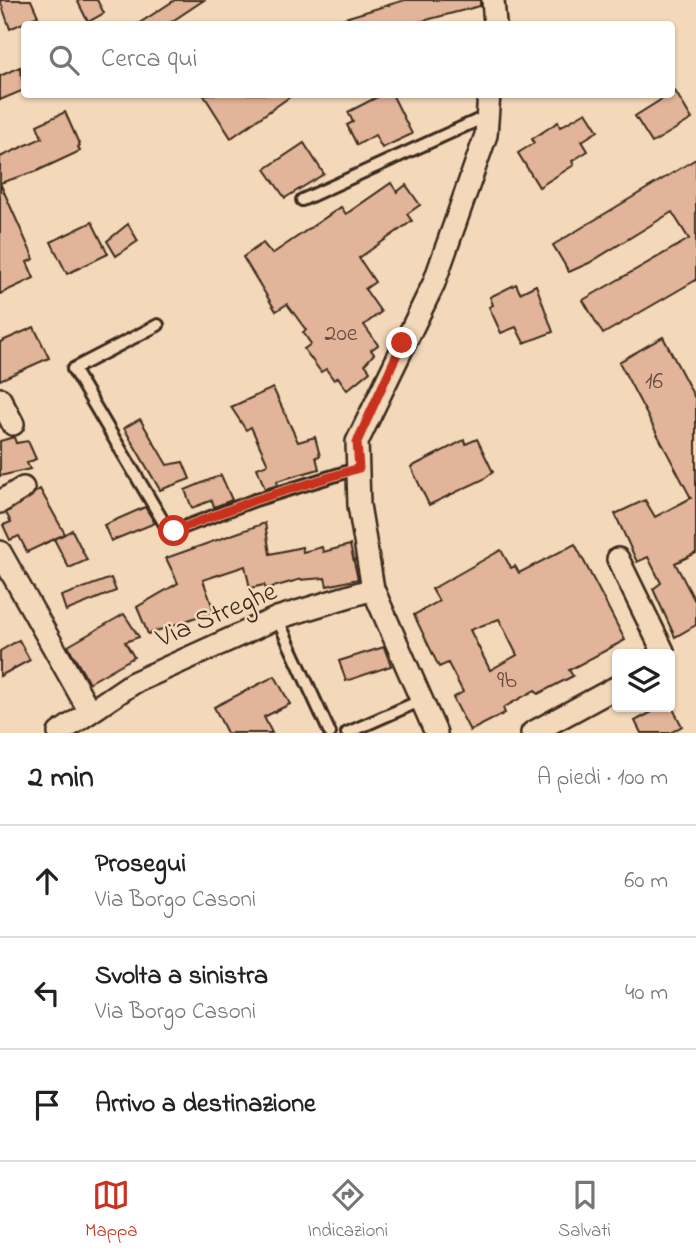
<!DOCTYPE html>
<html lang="it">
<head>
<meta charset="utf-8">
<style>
	:root { --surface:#fff; --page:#f6f6f6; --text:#222; --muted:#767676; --line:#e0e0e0; --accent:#c8321e }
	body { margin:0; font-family:"Indie Flower",sans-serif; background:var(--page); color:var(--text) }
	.controls { position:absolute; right:21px; bottom:21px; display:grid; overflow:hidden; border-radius:7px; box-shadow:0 2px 5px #0004 }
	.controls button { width:63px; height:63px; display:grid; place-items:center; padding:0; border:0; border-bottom:2px solid var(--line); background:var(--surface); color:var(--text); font:35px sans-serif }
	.stop { position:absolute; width:21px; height:21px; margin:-16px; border:5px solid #c8321e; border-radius:50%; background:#fff }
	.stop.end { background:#c8321e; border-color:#fff; box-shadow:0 2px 7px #0008 }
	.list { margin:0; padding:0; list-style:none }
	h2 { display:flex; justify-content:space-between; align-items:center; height:91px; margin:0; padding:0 28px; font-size:30px }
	h2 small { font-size:23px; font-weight:400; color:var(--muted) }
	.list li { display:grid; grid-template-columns:46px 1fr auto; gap:21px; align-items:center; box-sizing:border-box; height:112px; padding:0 28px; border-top:2px solid var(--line) }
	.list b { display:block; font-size:26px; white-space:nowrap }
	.list p { margin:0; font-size:23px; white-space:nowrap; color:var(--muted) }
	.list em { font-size:23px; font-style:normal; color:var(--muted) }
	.icon { flex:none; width:38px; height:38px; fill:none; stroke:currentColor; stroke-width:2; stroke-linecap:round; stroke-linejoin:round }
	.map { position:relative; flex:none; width:696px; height:733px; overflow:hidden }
	.search { position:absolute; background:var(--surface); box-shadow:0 2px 5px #0004; left:21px; right:21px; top:21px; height:77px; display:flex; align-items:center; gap:18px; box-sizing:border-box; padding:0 24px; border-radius:7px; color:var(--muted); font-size:26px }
	.sheet { height:427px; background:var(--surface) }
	nav { display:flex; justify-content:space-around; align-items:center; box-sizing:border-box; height:98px; border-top:2px solid var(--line); background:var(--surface); font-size:19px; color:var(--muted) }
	nav a { display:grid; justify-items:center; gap:4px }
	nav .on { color:var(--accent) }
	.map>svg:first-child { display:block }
	.building { fill:#e2b499; stroke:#3b2a1e; stroke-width:2; fill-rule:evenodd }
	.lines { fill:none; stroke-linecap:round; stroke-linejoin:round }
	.service-casing { stroke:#3b2a1e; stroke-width:16 }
	.minor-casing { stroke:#3b2a1e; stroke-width:26 }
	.service { stroke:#f3d9ba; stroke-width:10 }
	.minor { stroke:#f3d9ba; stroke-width:21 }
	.route { stroke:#c8321e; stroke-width:9 }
	.labels { text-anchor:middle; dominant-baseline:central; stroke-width:5; stroke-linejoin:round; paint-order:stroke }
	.number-label { font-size:24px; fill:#654c3d }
	.street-label { font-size:28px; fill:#3b2a1e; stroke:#f3d9ba }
</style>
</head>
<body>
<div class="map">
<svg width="696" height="733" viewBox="0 0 696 733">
	<rect width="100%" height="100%" fill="#f3d9ba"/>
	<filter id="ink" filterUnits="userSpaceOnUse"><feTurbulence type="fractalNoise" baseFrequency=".0143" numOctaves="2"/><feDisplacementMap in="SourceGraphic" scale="14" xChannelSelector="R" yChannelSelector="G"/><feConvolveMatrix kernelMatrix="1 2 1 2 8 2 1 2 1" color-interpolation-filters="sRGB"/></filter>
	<g filter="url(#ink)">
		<g class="building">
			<polygon points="0,0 31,0 38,16 10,29"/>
			<polygon points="77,0 97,0 104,13 88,22"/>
			<polygon points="175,0 204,0 168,24 138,24"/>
			<polygon points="405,0 480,0 480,6 411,24 338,24 338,20"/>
			<polygon points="20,67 24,90 0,100 0,76"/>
			<polygon points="675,91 692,119 652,143 635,116"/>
			<polygon points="203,94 294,94 231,138"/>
			<polygon points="383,94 392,94 412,134 382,148 375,135 357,145 347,125 353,122 348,112"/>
			<polygon points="65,112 80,146 78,147 80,151 37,171 0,183 34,259 27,262 34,278 0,294 0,157 42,138 37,125"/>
			<polygon points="586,112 598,131 582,141 588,151 572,161 574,165 539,187 518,153 534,143 532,139 558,122 560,127"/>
			<polygon points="304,143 324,174 285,198 265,169"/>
			<polygon points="696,159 696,280 603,334 583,300 689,239 672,212 589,263 569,272 553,245"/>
			<polygon points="391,183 397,192 406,185 420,205 407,214 412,221 359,258 375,282 365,289 381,312 364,325 378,345 371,350 374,354 365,364 370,371 347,390 338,377 334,380 326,369 321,372 304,349 311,344 303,332 306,330 287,304 276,311 243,257 263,243 272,254 341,207 346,214"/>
			<polygon points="92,222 108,254 67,274 51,242"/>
			<polygon points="128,224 138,241 116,256 107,241"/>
			<polygon points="516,284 520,293 536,285 553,332 524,343 516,327 501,333 489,307 493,305 490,297"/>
			<polygon points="34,327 49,358 0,380 0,342"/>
			<polygon points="663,337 696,400 696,553 675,563 696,603 696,625 675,637 653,589 661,583 648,557 637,562 615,514 645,500 655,517 691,498 619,362"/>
			<polygon points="273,388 298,442 315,437 320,456 316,457 319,469 277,481 278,485 265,489 257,468 268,464 251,427 246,430 231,407"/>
			<polygon points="140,419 167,465 183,462 190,479 160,490 124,428"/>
			<polygon points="14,437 16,443 28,441 36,459 27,463 30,469 0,476 0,441"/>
			<polygon points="477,439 493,472 484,479 429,505 411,467 464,440 466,444"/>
			<polygon points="221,475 232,500 214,507 212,500 192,508 185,490"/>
			<polygon points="40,489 65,534 72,530 87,560 69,568 54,539 65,534 27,552 19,536 10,540 3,525 11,522 6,513"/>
			<polygon points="145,507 155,523 111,541 104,525"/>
			<polygon points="265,523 270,554 302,547 303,552 322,547 323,552 350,545 358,579 327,586 325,578 298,580 266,589 264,585 250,588 245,566 203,580 214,611 148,634 137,607 178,583 166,558"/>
			<path d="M575,544l50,96 -56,30 4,6 -35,18 -3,-4 -32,18 2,5 -35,18 -17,-33 10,-6 -15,-29 -9,4 -25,-52 25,-14 -7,-12 69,-39 10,18 4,-2 4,7zM499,619l18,36 -27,15 -20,-40z"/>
			<polygon points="111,578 116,591 66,611 61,596"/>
			<polygon points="124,614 139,637 125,642 134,657 89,683 68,646"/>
			<polygon points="19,640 30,660 0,676 0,651"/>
			<polygon points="384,647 391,666 346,681 339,661"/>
			<polygon points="275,676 290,704 264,717 272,733 227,733 214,707"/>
			<polygon points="661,707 672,707 682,726 670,733 641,733 635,721"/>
		</g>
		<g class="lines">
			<defs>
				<g id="service">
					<polyline points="302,200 487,116"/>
					<polyline points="158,325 73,369 167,528 174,531 255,500 359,468"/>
					<polyline points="277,618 330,733"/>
					<polyline points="347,733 422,700"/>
				</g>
				<g id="minor">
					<polyline points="493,0 495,24"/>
					<polyline points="0,399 13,424"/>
					<polyline points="0,502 23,488"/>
					<polyline points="0,552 90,712"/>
					<polyline points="618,559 663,651 658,654"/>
					<polyline points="59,733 133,683 277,618 373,589"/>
					<polyline points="436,733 373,589 359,505 357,442 434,283 486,135 489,94"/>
					<polyline points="532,733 617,687"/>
				</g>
			</defs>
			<use href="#service" class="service-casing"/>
			<use href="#minor" class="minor-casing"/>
			<use href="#service" class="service"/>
			<use href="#minor" class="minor"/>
		</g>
	</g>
	<g class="lines" filter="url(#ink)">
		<polyline class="route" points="174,531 255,500 359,468 357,442 402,343"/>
	</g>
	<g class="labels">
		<g class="number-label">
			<text x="341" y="334">20e</text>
			<text x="654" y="382">16</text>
			<text x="507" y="681">9b</text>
		</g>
		<g class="street-label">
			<text transform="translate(217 616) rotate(-23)">Via Streghe</text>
		</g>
	</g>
</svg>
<div class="controls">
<button><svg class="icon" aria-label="layers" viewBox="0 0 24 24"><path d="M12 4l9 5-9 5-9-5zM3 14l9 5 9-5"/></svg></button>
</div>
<div class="stop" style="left:174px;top:531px"></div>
<div class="stop end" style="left:402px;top:343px"></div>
<div class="search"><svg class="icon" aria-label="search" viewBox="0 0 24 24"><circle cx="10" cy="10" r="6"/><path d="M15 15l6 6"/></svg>Cerca qui</div>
</div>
<section class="sheet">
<h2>2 min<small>A piedi · 100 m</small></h2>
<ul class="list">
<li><svg class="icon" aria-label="ahead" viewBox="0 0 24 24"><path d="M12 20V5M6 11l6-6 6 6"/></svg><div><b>Prosegui</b><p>Via Borgo Casoni</p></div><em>60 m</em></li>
<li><svg class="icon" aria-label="left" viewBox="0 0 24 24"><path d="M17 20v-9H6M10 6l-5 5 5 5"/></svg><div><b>Svolta a sinistra</b><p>Via Borgo Casoni</p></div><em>40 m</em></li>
<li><svg class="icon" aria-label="arrive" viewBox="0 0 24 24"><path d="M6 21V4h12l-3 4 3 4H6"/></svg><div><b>Arrivo a destinazione</b></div></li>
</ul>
</section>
<nav>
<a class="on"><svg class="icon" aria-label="map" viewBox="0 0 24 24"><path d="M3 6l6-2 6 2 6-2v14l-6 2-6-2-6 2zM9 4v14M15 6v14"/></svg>Mappa</a>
<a><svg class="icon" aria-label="directions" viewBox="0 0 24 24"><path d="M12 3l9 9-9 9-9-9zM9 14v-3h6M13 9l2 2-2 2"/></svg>Indicazioni</a>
<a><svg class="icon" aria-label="saved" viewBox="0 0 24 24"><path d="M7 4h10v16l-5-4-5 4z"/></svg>Salvati</a>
</nav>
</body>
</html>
